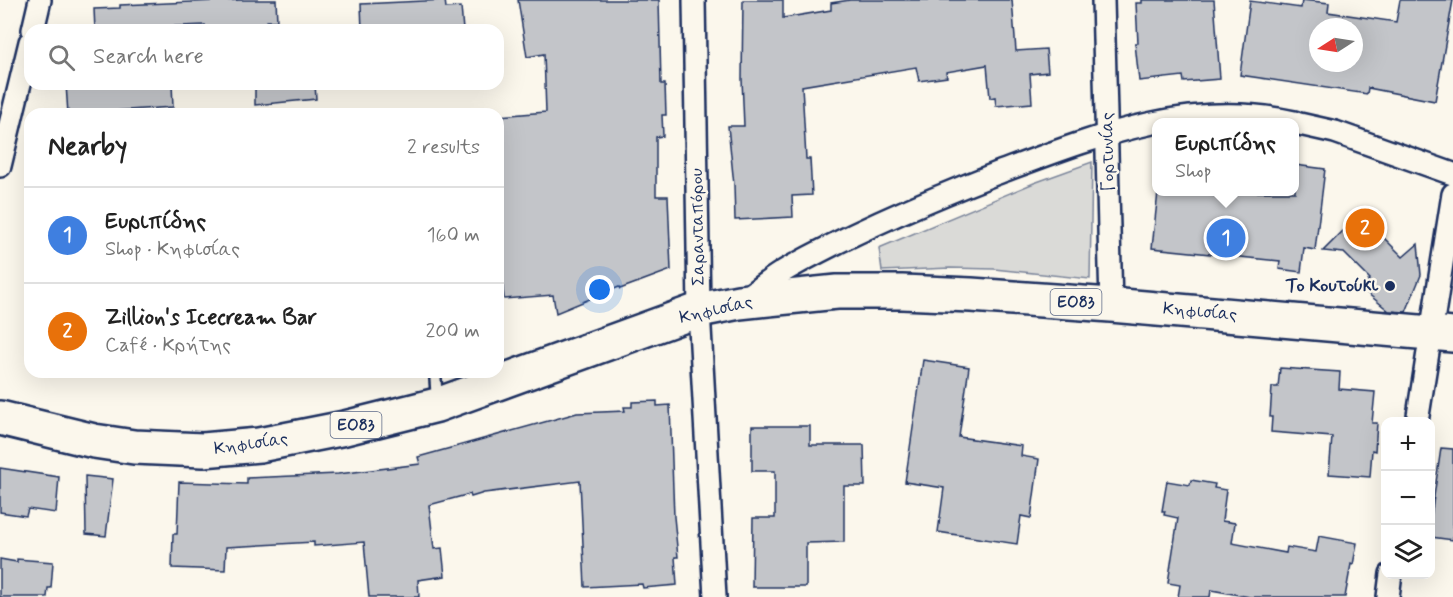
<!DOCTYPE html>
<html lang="en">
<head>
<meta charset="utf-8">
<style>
	:root { --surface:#fff; --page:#f6f6f6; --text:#222; --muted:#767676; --line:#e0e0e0; --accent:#1b2f5e }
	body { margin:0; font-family:Mynerve,sans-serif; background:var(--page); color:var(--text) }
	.controls { position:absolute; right:18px; bottom:18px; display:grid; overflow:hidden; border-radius:12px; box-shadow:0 6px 24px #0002 }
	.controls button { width:54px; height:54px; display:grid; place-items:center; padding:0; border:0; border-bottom:2px solid var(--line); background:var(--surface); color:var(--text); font:30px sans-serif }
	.compass { position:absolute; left:1309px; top:18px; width:54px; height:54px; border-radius:50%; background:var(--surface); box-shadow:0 6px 24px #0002; rotate:258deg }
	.you { position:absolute; left:600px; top:290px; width:21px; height:21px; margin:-15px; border:4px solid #fff; border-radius:50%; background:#1a73e8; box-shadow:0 0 0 9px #1a73e833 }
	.badge { display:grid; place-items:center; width:39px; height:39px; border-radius:50%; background:var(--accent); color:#fff; font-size:20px; font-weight:700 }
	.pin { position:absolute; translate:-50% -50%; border:3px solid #fff; box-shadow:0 2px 6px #0006 }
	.popup { position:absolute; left:1152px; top:118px; width:147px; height:78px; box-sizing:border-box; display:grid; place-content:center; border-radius:12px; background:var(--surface); filter:drop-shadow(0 2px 4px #0005); font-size:20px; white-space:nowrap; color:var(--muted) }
	.popup b { font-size:22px; color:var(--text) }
	.popup::after { content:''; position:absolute; left:50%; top:100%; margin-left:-12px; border:12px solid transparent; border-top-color:var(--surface) }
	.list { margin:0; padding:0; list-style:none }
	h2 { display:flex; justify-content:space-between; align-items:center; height:78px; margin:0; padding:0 24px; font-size:26px }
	h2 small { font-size:20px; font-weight:400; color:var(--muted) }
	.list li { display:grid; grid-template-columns:39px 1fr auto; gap:18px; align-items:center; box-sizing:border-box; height:96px; padding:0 24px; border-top:2px solid var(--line) }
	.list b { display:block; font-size:22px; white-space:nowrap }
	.list p { margin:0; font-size:20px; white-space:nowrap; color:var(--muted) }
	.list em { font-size:20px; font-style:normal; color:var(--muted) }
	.icon { flex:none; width:33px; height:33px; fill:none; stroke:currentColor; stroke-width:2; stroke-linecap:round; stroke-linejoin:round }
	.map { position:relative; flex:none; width:1453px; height:597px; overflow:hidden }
	.search { position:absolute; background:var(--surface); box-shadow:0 6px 24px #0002; left:24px; top:24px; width:480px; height:66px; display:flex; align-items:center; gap:15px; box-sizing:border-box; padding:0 21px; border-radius:18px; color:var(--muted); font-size:22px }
	.panel { position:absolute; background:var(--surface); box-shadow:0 6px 24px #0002; left:24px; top:108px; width:480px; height:270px; border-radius:18px }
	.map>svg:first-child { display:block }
	.green { fill:#dadad7; stroke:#7a849a; stroke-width:1.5 }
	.building { fill:#c3c5c9; stroke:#1b2f5e; stroke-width:1.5; fill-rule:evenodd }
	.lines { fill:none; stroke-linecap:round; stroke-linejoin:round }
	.service-casing { stroke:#1b2f5e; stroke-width:15 }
	.minor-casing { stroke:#1b2f5e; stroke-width:26 }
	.primary-casing { stroke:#1b2f5e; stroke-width:38 }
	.service { stroke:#fbf7ec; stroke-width:10 }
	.minor { stroke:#fbf7ec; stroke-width:21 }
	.primary { stroke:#fbf7ec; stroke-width:33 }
	.poi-dot { fill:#1b2f5e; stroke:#fbf7ec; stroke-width:2 }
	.labels { text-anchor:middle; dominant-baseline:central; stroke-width:5; stroke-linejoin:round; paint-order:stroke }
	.shield { fill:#fbf7ec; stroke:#5e6b89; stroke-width:1.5 }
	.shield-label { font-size:16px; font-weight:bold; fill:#1b2f5e }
	.street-label { font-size:18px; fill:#1b2f5e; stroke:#fbf7ec }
	.poi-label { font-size:18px; font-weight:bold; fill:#1b2f5e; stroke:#fbf7ec; text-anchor:end }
</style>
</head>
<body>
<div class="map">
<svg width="1453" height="597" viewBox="0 0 1453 597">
	<rect width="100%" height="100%" fill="#fbf7ec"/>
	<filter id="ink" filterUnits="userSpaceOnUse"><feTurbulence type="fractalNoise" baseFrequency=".0167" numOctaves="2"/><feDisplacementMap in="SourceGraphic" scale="12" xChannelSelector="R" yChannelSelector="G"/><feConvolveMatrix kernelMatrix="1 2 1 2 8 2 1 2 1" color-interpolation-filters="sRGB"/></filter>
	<g filter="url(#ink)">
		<polygon class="green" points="1092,162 1090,279 994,269 950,268 882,271 879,248 1034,183"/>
		<g class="building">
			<polygon points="241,0 276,0 277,21 267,21 267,30 205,30 205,25 158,27 158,30 95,30 94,9 120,8 120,5"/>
			<polygon points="445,0 446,8 461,7 463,30 362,30 361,4"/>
			<polygon points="518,0 659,0 661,84 665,84 666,115 662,115 663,136 656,137 656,196 668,196 671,270 620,289 619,287 556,313 553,295 504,299 501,269 498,269 498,116 546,112 544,54 527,57"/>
			<polygon points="743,0 783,0 783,18 831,10 831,3 850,0 1012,0 1016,51 1046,49 1048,72 1030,74 1032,103 996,106 995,97 990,98 987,65 946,72 947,77 919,81 916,67 802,86 806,159 810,159 812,195 792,196 793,217 735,220 734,185 728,126 744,126 742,79"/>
			<polygon points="1142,0 1214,0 1220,79 1184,82 1183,76 1139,81 1135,43 1138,43 1136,3 1142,3"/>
			<path d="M1302,0l27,3 -1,9 68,10 4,-22h53l-18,101 -67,-13 -1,6 -127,-19 10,-74 51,7zM1318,27h36v36h-36z"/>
			<polygon points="66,84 172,84 173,107 68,114"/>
			<polygon points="255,84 315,84 316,99 255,105"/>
			<polygon points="1295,165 1325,169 1315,250 1304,248 1301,272 1279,269 1280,261 1152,248 1158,192 1295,192"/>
			<polygon points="1360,214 1403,257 1418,244 1421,275 1406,312 1389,311 1361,288 1370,279 1344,253 1323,251"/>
			<polygon points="923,360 969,367 959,437 1022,446 1021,456 1039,459 1031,518 1021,516 1017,544 938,532 944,488 905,482"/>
			<polygon points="1280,368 1340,372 1339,389 1375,392 1372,423 1377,423 1375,451 1372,450 1370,477 1329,474 1332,437 1271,432 1272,417 1270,417 1272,387 1278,387"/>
			<polygon points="657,401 657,406 670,405 674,517 678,557 675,557 677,585 643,588 642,584 585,587 580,481 484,493 471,497 470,494 429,505 434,549 442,548 445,576 418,580 419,597 369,597 364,542 314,546 314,542 226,547 225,570 172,568 173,534 177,534 179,482 247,484 247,478 338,474 420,464 418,457 577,413 625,411 624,407 632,407 632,402"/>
			<polygon points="752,426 810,426 810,445 864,445 865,486 844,486 844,542 806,543 806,587 752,587 753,518 775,518 775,471 752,471"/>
			<polygon points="1441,448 1453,449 1453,540 1431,537 1431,517"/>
			<polygon points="0,468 59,477 56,513 28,509 26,516 0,512"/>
			<polygon points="85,476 113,479 106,536 86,534"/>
			<polygon points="1191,480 1215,484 1214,488 1226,490 1222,521 1235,523 1232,543 1286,553 1287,547 1316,552 1319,536 1357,543 1353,565 1351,564 1345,597 1250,597 1211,590 1210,597 1178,597 1180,585 1168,583 1178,518 1164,515 1165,511 1162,511 1167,481 1190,485"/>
			<polygon points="0,559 17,562 17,559 53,562 51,588 48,588 47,597 0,597"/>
		</g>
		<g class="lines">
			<defs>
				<polyline id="service" points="435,372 437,401"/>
				<g id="minor">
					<polyline points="694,0 699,310 715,597"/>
					<polyline points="1103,0 1111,305"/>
					<polyline points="33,30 40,0"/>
					<polyline points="1295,123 1335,132 1453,174"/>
					<polyline points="0,166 30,42"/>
					<path d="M744,299c14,-10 29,-22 45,-31 64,-36 137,-67 206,-94 97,-36 194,-76 299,-52"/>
					<polyline points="1417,422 1453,194"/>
					<polyline points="1388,597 1391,574"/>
				</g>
				<polyline id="primary" points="0,418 94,441 134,447 203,450 259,445 345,428 437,405 699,310 739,302 837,292 902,292 971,295 1111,305 1453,335"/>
			</defs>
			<use href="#service" class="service-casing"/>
			<use href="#minor" class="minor-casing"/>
			<use href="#primary" class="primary-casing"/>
			<use href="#service" class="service"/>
			<use href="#minor" class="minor"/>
			<use href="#primary" class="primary"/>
		</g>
	</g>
	<circle class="poi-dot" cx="1390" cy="286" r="6"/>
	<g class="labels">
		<g class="shield">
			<rect x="1050.5" y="289" width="51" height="26" rx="4.5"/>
			<rect x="330.5" y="412" width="51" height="26" rx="4.5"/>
		</g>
		<g class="shield-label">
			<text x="1076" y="302">ΕΟ83</text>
			<text x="356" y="425">ΕΟ83</text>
		</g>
		<g class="street-label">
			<text transform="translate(1108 152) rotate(-91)">Γορτυνίας</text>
			<text transform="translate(698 227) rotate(-91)">Σαρανταπόρου</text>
			<text transform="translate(716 310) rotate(-13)">Κηφισίας</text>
			<text transform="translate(1200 312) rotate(5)">Κηφισίας</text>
			<text transform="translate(251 444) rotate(-8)">Κηφισίας</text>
		</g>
		<g class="poi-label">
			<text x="1378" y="286">Το Κουτούκι</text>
		</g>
	</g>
</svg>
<div class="controls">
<button>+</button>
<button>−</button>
<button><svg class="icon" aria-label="layers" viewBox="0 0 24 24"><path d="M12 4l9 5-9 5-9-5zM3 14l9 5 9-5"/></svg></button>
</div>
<svg class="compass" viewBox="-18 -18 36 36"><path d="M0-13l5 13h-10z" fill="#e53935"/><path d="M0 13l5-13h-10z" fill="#767676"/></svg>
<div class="you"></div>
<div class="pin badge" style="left:1226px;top:238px;background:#3f7fe0">1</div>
<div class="popup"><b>Ευριπίδης</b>Shop</div>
<div class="pin badge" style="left:1365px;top:228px;background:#e8710a">2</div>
<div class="search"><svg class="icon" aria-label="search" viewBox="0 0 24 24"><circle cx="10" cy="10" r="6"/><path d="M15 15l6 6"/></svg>Search here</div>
<section class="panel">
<h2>Nearby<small>2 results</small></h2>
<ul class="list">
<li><span class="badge" style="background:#3f7fe0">1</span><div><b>Ευριπίδης</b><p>Shop · Κηφισίας</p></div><em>160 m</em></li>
<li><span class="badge" style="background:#e8710a">2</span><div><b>Zillion's Icecream Bar</b><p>Café · Κρήτης</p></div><em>200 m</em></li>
</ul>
</section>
</div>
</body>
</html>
